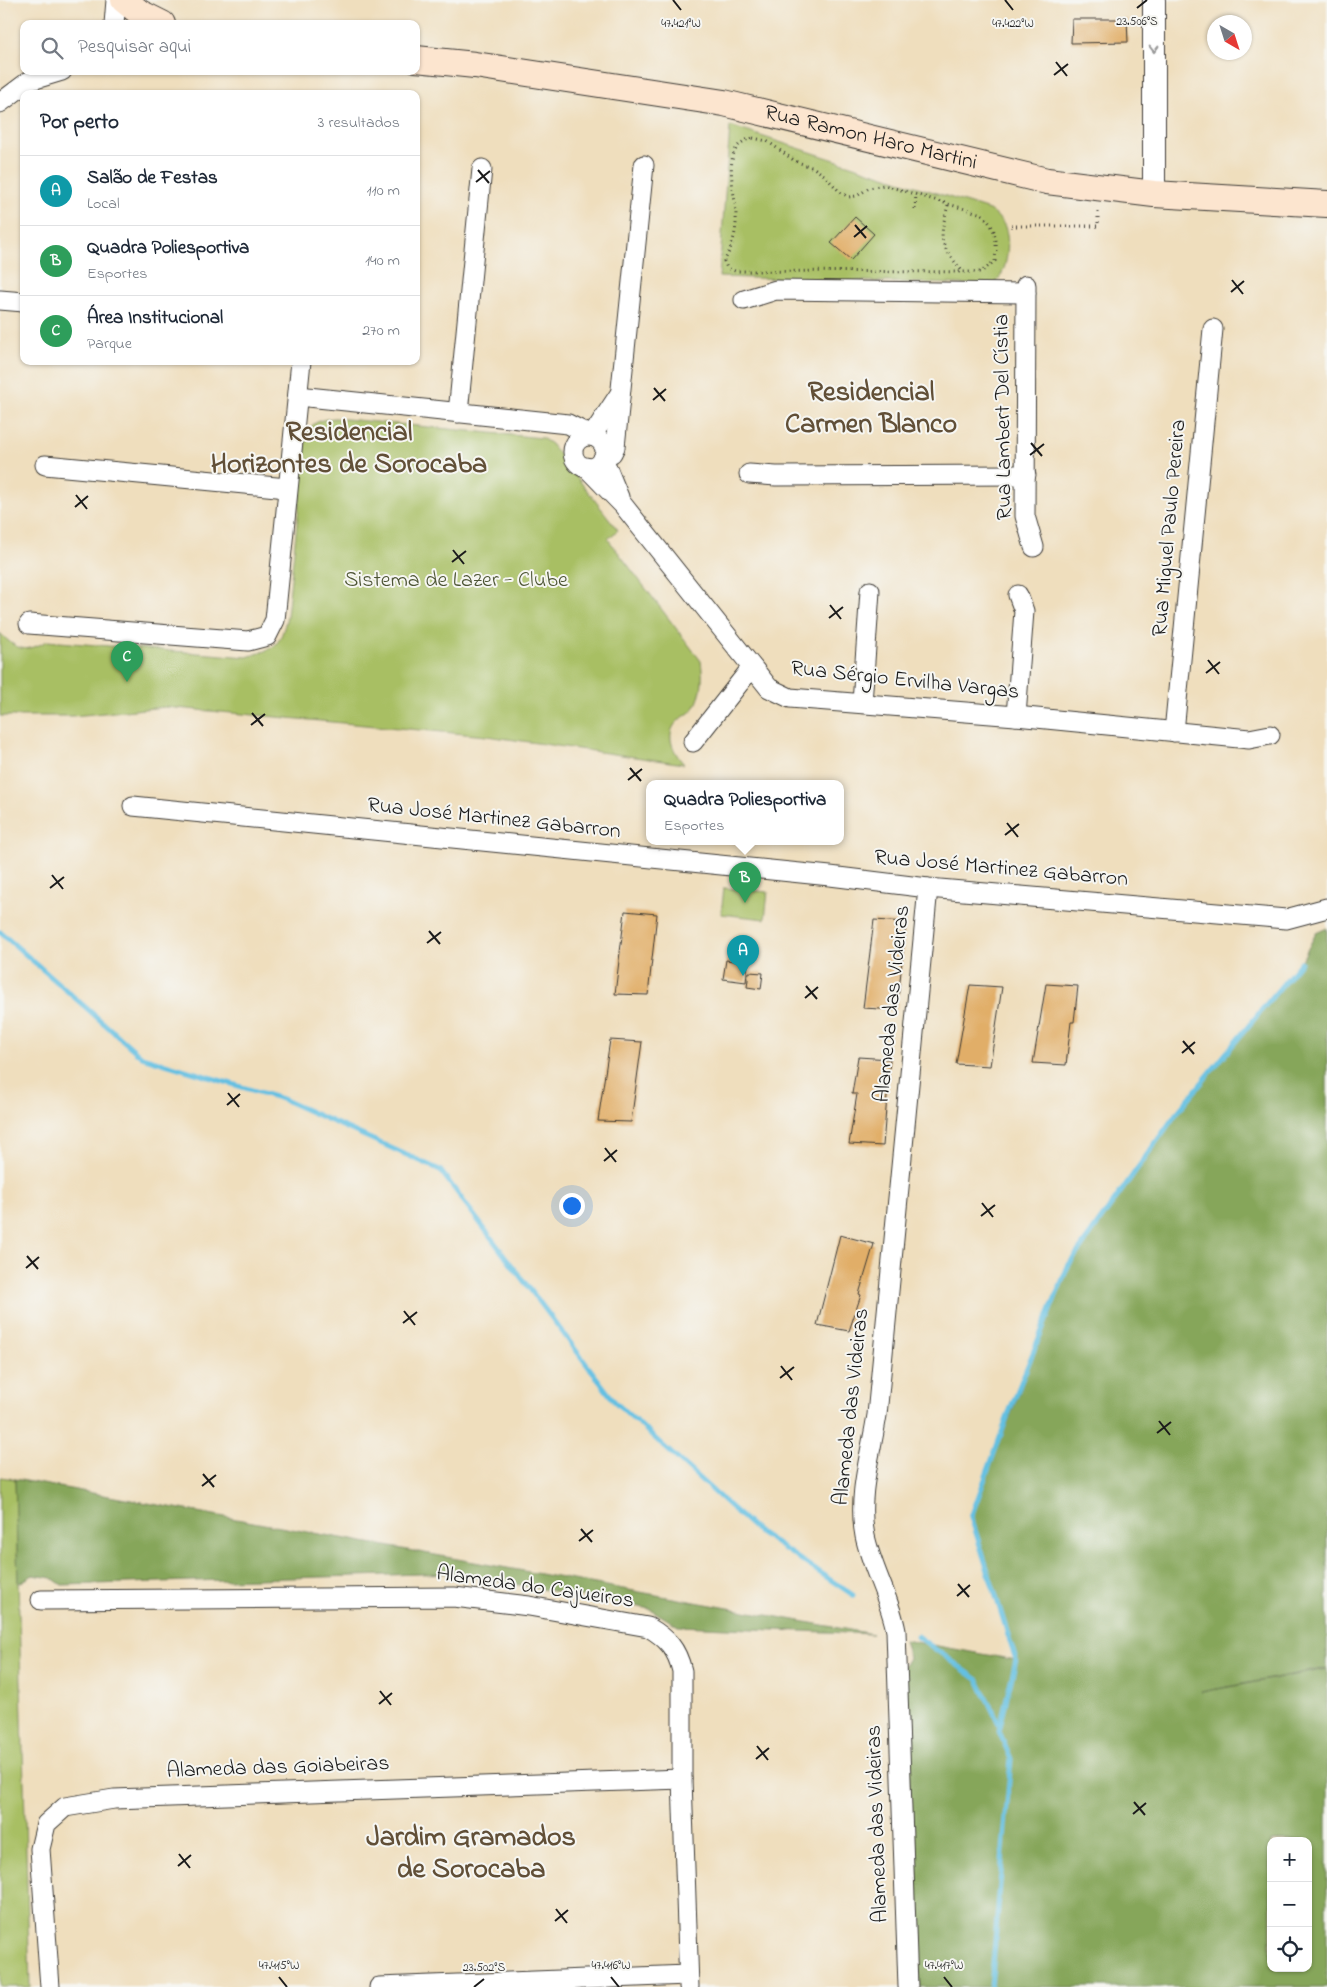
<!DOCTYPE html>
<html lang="pt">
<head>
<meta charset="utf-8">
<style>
	:root { --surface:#fff; --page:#f6f6f7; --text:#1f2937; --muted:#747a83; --line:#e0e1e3; --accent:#0b8043 }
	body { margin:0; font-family:"Indie Flower",sans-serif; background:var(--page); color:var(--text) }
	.controls { position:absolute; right:15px; bottom:15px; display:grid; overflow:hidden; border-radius:10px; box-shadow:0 1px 4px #0004 }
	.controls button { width:45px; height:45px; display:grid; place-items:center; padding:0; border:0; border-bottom:1px solid var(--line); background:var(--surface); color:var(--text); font:25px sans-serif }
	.compass { position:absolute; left:1207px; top:15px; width:45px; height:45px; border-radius:50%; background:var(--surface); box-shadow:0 1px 4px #0004; rotate:141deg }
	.you { position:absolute; left:571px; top:1205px; width:18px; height:18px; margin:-12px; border:4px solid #fff; border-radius:50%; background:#1a73e8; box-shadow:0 0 0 8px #1a73e833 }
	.badge { display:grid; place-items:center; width:32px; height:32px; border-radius:50%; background:var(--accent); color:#fff; font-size:16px; font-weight:700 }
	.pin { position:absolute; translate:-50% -41px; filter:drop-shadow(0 1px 2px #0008) }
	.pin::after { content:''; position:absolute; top:26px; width:18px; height:15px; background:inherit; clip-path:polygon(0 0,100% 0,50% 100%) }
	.popup { position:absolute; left:646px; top:780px; width:198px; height:65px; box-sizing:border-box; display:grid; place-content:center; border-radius:10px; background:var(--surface); filter:drop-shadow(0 1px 4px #0005); font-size:16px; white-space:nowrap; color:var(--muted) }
	.popup b { font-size:19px; color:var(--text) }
	.popup::after { content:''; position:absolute; left:50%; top:100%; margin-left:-10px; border:10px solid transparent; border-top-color:var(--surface) }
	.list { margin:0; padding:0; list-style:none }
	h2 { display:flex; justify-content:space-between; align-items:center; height:65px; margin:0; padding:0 20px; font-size:21px }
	h2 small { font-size:16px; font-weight:400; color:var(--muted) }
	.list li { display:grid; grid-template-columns:32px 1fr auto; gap:15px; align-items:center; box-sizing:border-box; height:70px; padding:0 20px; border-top:1px solid var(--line) }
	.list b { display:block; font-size:19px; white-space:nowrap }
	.list p { margin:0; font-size:16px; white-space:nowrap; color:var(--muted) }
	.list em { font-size:16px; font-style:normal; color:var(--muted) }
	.icon { flex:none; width:28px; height:28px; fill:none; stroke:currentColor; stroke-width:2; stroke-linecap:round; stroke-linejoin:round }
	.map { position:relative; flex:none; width:1327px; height:1987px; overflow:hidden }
	.search { position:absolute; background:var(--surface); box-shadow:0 1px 4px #0004; left:20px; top:20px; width:400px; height:55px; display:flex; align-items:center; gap:12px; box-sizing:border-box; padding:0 18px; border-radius:10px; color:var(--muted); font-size:19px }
	.panel { position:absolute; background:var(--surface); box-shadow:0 1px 4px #0004; left:20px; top:90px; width:400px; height:275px; border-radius:10px }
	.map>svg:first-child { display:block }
	.green { fill:#a8bf64; stroke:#626e40 }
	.forest { fill:#86a65a; stroke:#51613b; fill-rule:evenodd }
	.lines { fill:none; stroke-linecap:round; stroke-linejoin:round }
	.stream { stroke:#64c0e2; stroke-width:5 }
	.building { fill:#e1ae68 }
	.minor-casing { stroke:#3c3934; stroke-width:21 }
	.tertiary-casing { stroke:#3c3934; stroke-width:24 }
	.secondary-casing { stroke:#3c3934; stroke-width:28 }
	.path { stroke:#3c3934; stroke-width:3; stroke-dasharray:1 4; stroke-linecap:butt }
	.minor { stroke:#fff; stroke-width:19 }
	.tertiary { stroke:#fff; stroke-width:22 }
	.secondary { stroke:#fce5cf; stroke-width:26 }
	.oneway { stroke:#999 }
	.ticks { fill:none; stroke:#1c1c1c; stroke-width:2 }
	.labels { text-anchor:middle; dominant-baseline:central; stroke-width:4; stroke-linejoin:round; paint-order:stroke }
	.street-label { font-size:22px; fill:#1c1c1c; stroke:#f6f6f2 }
	.park-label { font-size:22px; fill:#4d5535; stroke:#f6f6f2 }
	.district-label { font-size:28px; font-weight:bold; fill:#614f37; stroke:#f6f6f2 }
	.ticks-label { font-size:12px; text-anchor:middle; fill:#1c1c1c; stroke:#f6f6f2; stroke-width:4; stroke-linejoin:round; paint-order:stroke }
</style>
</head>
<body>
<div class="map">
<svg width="1327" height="1987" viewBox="0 0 1327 1987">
	<rect width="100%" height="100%" fill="#f6f6f2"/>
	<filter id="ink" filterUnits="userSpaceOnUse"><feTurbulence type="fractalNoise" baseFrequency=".02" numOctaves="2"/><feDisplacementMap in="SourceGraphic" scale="10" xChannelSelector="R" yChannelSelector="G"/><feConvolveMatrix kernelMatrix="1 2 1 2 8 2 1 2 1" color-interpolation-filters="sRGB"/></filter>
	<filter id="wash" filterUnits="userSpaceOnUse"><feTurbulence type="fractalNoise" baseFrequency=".0096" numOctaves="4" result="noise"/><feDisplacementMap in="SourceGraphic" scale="20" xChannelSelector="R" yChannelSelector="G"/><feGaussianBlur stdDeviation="1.12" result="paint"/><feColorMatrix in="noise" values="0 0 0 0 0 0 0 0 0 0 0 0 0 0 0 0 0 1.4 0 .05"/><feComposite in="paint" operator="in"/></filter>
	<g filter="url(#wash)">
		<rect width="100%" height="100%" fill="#efdebd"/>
		<g class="green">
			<path d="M730,126l259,84c6,4 13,10 16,17 6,15 2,53 -14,58l-272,-8z"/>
			<path d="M335,418l207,20 9,6 67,86 -10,9 93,122c2,14 2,28 -4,42 -3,9 -14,13 -20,19 -13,13 -3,31 7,42l-197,-28 -322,-29 -92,9h-73v-83c18,18 25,20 47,8l200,16c29,-9 33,-10 40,-41l20,-185c8,-10 15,-12 28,-13z"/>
			<polygon points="724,888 768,892 765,919 721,914"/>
			<polygon points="0,1477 15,1479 30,1987 0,1987"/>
		</g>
		<g class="forest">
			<path d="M1327,928v740l-126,24 126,-23v318h-411l-12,-321 5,-8 -5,-18 112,20 -45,-143 97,-251 108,-152 125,-152 15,-29zM1271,1841h37v127h-37z"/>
			<polygon points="15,1479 872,1634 678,1626 650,1609 454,1573 62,1585 52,1578 33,1575 18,1584"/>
		</g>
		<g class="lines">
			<g class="stream">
				<polyline points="0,932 142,1057 282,1099 440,1170 615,1402 756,1530 853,1595"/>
				<polyline points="917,1636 978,1680 1000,1726 999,1731 1011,1759 991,1987"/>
				<polyline points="1000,1726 1016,1660 971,1517 1011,1407 1068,1266 1176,1114 1301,962"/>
			</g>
		</g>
		<g id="blocks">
			<g class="building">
				<polygon points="1072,19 1127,19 1128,42 1071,43"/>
				<polygon points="855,217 874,234 851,260 831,243"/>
				<polygon points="625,911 657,914 648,995 615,994"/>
				<polygon points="874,920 906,922 897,1010 863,1008"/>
				<polygon points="726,960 748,963 746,982 723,979"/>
				<polygon points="749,972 763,973 761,989 747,987"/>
				<polygon points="1046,984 1078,986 1074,1022 1071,1022 1066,1065 1033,1063"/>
				<polygon points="970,985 1002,987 990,1066 956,1064"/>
				<polygon points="610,1040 642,1042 631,1122 598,1121"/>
				<polygon points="858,1057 890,1059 883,1146 849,1144 857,1094 852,1094"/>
				<polygon points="840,1235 874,1244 859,1294 861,1295 849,1331 817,1325"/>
			</g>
		</g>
	</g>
	<g filter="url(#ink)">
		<use href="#blocks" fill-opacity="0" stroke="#3c3934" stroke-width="1"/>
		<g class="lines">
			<defs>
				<g id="minor">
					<polyline points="114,24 116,0"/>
					<polyline points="0,103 29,81 62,71"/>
					<polyline points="1026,285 1025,516 1034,547"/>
					<polyline points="0,300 24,302"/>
					<polyline points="744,300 776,290 1026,293"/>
					<polyline points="298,396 568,424 592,436 619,395"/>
					<polyline points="458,413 482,169"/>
					<circle cx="589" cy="452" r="16"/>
					<polyline points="45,465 287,488"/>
					<polyline points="586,467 623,505 769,688 790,698 1016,716 1249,739 1270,735"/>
					<polyline points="749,474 776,476 1026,475"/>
					<polyline points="619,497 603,458 612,453 615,447 644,165"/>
					<polyline points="29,624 248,641 267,636 275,620 301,361"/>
					<polyline points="862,703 870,591"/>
					<polyline points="1016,716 1024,611 1018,595"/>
					<polyline points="1174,732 1213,329"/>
					<polyline points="693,742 752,667"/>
					<polyline points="133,806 830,876 928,888 1286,919 1327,908"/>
					<path d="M41,1600l413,-3 75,9 119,21c19,11 29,22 34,44v108l7,208"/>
					<polyline points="50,1987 40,1849 46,1824 65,1807 114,1799 682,1779"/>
					<polyline points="379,1987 688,1975"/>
					<path d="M908,1987l-12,-356c-6,-33 -24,-62 -31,-95 -8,-40 6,-82 12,-121l51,-527"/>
				</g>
				<polyline id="tertiary" points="1154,0 1154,194"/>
				<g id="secondary">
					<polyline points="124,0 140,13 162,24"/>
					<path id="s1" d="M416,59l59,6 249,38 323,78 107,13 173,10"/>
				</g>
			</defs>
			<use href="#minor" class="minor-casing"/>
			<use href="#tertiary" class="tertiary-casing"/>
			<use href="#secondary" class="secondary-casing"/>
			<g class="path">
				<path d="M753,138l14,3 28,20 19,7 10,7 16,17 9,5 8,-1 12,-8 15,-3 98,29c16,17 15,25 13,47l-14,11 -246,-1 -8,-3 -3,-7c8,-13 13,-30 12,-45 0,-25 -18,-71 17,-78z"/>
				<path d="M948,205c-9,36 -10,36 14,66"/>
				<polyline points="915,209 916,194"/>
				<polyline points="1011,226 1098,226 1098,209"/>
			</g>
			<use href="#minor" class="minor"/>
			<use href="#tertiary" class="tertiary"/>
			<use href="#secondary" class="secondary"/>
		</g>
		<defs><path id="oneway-chevron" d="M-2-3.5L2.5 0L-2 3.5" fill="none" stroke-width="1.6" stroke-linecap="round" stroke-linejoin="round" transform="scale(1.25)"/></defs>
		<use class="oneway" href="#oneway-chevron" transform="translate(1154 49) rotate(90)"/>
	</g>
	<path class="ticks" d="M673,0l8,10M1005,0l8,10M1137,8l10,-8M1056,62l11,14M1054,75l14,-11M478,170l11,13M476,182l14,-11M855,225l11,13M854,237l13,-11M1232,280l11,14M1231,292l13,-11M654,388l11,13M653,400l13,-11M1031,443l11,13M1030,455l14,-11M76,495l11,14M75,507l13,-11M453,550l11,14M452,562l14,-11M830,605l11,14M829,618l14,-11M1208,660l11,14M1206,673l14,-11M252,713l11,13M251,725l14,-11M630,768l11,13M628,780l14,-11M1007,823l11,14M1005,835l14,-11M52,875l11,14M50,888l14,-11M429,931l11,13M427,943l14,-11M806,986l11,13M805,998l13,-11M1183,1041l11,13M1182,1053l13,-11M228,1093l11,14M227,1105l13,-11M605,1148l11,14M604,1161l13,-11M982,1203l11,14M981,1216l14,-11M27,1256l11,13M26,1268l13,-11M404,1311l11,14M403,1323l14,-11M781,1366l11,14M780,1378l14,-11M1159,1421l11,14M1157,1433l14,-11M203,1474l11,13M202,1486l14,-11M581,1529l11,13M579,1541l14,-11M958,1584l11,13M957,1596l13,-11M380,1691l11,14M379,1704l13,-11M757,1746l11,14M756,1759l13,-11M1134,1802l11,13M1133,1814l13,-11M179,1854l11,14M178,1866l13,-11M556,1909l11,14M555,1921l13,-11M279,1977l8,10M611,1977l8,10M944,1977l8,10M474,1987l10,-8"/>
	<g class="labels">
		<g class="street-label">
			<text stroke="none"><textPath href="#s1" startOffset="462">Rua Ramon Haro Martini</textPath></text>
			<text transform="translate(1004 417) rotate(-91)">Rua Lambert Del Cístia</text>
			<text transform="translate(1170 528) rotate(-85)">Rua Miguel Paulo Pereira</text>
			<text transform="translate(905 681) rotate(6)">Rua Sérgio Ervilha Vargas</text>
			<text transform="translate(494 819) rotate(6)">Rua José Martinez Gabarron</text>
			<text transform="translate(1001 869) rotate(5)">Rua José Martinez Gabarron</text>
			<text transform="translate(893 1004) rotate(-84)">Alameda das Videiras</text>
			<text transform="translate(852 1407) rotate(-84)">Alameda das Videiras</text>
			<text transform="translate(535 1588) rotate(8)">Alameda do Cajueiros</text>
			<text transform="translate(278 1768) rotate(-2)">Alameda das Goiabeiras</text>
			<text transform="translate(878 1824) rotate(-92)">Alameda das Videiras</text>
		</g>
		<g class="park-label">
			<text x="456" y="581">Sistema de Lazer - Clube</text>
		</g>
		<g class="district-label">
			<text x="871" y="393">Residencial<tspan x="871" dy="32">Carmen Blanco</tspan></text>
			<text x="349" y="433">Residencial<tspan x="349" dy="32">Horizontes de Sorocaba</tspan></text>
			<text x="471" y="1838">Jardim Gramados<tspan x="471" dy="32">de Sorocaba</tspan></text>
		</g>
	</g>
	<g class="ticks-label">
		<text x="1137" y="25">23.506°S</text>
		<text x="681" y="27">47.421°W</text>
		<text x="1013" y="27">47.422°W</text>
		<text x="279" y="1969">47.415°W</text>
		<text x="611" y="1969">47.416°W</text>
		<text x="944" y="1969">47.417°W</text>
		<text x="484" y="1971">23.502°S</text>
	</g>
</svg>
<div class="controls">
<button>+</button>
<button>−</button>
<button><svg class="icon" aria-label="locate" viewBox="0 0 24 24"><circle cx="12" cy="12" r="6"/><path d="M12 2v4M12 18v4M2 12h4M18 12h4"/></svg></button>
</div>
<svg class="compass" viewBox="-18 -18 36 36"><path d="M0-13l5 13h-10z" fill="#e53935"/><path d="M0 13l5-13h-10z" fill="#747a83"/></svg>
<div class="you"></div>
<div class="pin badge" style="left:743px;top:976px;background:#0f9aa8">A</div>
<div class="pin badge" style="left:745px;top:903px;background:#2e9e5b">B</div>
<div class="popup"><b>Quadra Poliesportiva</b>Esportes</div>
<div class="pin badge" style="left:127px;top:682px;background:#2e9e5b">C</div>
<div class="search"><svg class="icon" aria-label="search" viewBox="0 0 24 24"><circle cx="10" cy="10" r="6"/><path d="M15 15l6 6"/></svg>Pesquisar aqui</div>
<section class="panel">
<h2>Por perto<small>3 resultados</small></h2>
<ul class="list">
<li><span class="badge" style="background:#0f9aa8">A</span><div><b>Salão de Festas</b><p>Local</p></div><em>110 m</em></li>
<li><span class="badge" style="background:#2e9e5b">B</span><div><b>Quadra Poliesportiva</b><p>Esportes</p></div><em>140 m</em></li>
<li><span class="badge" style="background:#2e9e5b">C</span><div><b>Área Institucional</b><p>Parque</p></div><em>270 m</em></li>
</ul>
</section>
</div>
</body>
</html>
